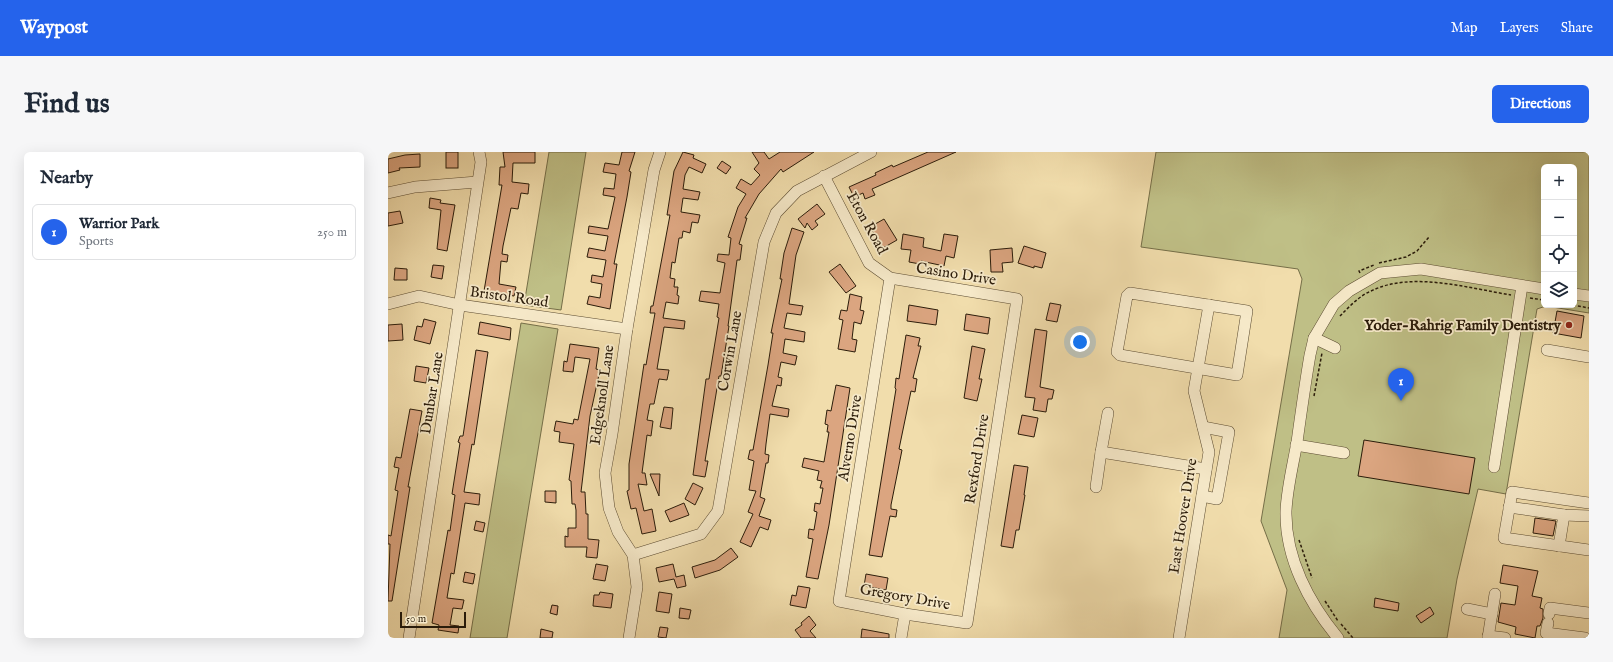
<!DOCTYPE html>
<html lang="en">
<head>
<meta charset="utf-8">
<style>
	:root { --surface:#fff; --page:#f6f6f7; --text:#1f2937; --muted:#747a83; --line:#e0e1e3; --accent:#2563eb }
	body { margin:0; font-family:"IM FELL English",serif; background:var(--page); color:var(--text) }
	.controls { position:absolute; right:12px; top:12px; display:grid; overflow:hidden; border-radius:6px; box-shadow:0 4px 16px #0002 }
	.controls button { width:36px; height:36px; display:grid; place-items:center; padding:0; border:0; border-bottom:1px solid var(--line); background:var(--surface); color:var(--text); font:20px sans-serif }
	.scale { position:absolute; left:12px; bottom:10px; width:66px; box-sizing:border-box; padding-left:4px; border:2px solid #2b1c0a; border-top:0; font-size:11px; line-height:14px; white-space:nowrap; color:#2b1c0a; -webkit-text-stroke:3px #f6e9c9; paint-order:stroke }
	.you { position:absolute; left:692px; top:190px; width:14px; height:14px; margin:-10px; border:3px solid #fff; border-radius:50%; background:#1a73e8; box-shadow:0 0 0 6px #1a73e833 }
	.badge { display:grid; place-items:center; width:26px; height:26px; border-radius:50%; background:var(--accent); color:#fff; font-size:13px; font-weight:700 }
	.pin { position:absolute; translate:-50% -33px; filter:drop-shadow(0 1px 2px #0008) }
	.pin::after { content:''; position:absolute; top:21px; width:14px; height:12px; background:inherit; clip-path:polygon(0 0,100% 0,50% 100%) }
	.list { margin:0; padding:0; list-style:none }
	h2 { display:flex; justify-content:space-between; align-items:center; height:52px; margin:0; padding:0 16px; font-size:17px }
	h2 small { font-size:13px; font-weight:400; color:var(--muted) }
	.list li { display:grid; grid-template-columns:26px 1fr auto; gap:12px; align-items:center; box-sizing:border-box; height:56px; margin:0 8px 8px; padding:0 8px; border:1px solid var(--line); border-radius:6px }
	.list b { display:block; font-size:15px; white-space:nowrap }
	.list p { margin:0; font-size:13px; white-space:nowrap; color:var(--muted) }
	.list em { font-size:13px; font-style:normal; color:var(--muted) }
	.icon { flex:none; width:22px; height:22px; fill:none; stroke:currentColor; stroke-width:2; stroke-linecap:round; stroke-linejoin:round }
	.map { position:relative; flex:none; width:1201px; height:486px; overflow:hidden; border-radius:6px }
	header { display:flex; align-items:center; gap:24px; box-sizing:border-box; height:56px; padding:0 20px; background:var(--accent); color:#fff }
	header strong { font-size:19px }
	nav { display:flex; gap:22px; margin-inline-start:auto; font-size:14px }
	.intro { display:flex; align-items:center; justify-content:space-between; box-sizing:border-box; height:96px; padding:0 24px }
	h1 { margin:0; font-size:28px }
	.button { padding:10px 18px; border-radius:6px; background:var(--accent); color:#fff; font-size:14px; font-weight:700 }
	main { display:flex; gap:24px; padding:0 24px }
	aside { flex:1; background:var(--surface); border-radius:6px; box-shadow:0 4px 16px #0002 }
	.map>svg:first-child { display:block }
	.green { fill:#bfbf86; stroke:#756e48; fill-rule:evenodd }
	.building { fill:#dba580; stroke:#2b1c0a }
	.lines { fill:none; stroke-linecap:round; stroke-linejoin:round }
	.minor-casing { stroke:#5c4c32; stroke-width:12 }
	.path { stroke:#2b1c0a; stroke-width:1.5; stroke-dasharray:3 2; stroke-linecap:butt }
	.minor { stroke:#f6e9c9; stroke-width:11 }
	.poi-dot { fill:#8f2418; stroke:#f6e9c9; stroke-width:1.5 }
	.labels { text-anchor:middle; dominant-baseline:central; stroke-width:3.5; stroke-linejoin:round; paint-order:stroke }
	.street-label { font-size:15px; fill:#2b1c0a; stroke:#f6e9c9 }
	.poi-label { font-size:15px; font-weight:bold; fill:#2b1c0a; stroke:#f6e9c9; text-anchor:end }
</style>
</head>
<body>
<header>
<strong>Waypost</strong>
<nav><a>Map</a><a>Layers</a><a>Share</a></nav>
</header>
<div class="intro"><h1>Find us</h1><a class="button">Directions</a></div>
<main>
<aside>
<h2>Nearby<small></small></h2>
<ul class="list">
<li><span class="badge">1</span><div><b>Warrior Park</b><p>Sports</p></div><em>250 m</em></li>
</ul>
</aside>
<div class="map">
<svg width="1201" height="486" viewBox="0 0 1201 486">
	<rect width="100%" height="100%" fill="#f1ddac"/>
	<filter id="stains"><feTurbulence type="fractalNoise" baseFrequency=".005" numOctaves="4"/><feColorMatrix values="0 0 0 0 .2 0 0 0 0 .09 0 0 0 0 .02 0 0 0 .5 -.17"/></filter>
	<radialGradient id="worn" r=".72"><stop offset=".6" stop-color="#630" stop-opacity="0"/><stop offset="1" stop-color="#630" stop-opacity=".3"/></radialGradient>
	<g class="green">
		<polygon points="161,0 198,0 173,158 136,153"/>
		<path d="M768,0h433v161l-43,-7 -9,3 -31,185 -28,-5 -21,90 -10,59h-168l8,-48 -26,-69 41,-242 -4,-10 -157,-22zM1156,15h30v138h-30z"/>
		<polygon points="133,171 170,177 119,486 82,486"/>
	</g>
	<g class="building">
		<rect x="58" y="0" width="12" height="16"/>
		<polygon points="115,0 147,0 147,11 125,11 124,30 141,32 140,42 133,41 130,57 123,56 115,94 114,102 120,103 119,110 113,109 111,132 128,135 126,144 96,139 114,33 111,33 112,15 117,15"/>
		<polygon points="234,0 247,0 241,19 243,20 239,45 226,112 229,112 222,157 199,152 201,144 212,146 214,132 203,130 204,123 215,125 218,108 199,105 201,96 217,99 220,84 200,81 201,74 220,77 227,45 215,43 216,36 226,37 228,22 215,20 217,11 231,13"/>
		<polygon points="295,0 306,3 305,6 318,12 314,21 301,15 297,23 295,37 312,40 310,48 295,46 293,60 312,63 310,71 304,70 302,81 295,79 294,86 291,86 287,111 284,110 282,126 287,127 286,135 290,135 289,143 291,144 290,152 278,150 275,166 297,169 296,177 276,175 269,217 281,218 279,228 271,227 266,252 262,252 259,268 265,269 263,284 259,283 254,321 257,321 259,333 250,332 256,359 264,357 268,379 254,382 248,356 243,357 239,339 241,338 241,312 256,212 258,213 267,161 262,161 263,154 265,154 282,63 279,63 286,19"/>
		<polygon points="364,0 376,0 381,7 392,0 426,0 395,20 393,17 371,42 357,66 359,66 351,92 354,93 352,108 349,108 340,174 341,174 333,224 331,224 317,309 320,309 317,325 305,323 318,227 321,227 331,166 329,165 331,152 311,149 313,139 332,141 337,111 329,109 330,102 341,103 343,86 340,85 350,55 358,42 348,36 353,27 363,33 372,23 366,17 371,11"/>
		<polygon points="540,0 568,0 484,37 487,43 477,47 475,41 466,45 461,35 488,23 487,21 504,13 505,15"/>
		<polygon points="32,2 32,15 11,16 12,18 0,21 0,7 17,3"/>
		<polygon points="334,9 343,15 338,22 329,16"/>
		<polygon points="42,46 53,48 52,51 67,53 59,99 49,97 53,58 41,56"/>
		<polygon points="429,52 437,62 427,69 430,73 424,78 419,71 417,76 410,67"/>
		<polygon points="12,59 15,71 0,74 0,61"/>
		<polygon points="496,67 509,88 495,96 482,75"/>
		<polygon points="404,76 416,80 408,103 401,152 415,154 413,163 399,161 396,176 417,180 416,190 397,187 395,201 409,204 407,213 393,210 390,225 394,226 393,234 389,233 384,254 401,257 400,265 382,262 378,292 377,302 381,303 380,311 378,311 372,345 377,347 371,364 383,368 380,378 372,375 363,395 352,390 365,362 360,360 368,339 361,338 366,309 360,307 362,298 365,298 380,213 385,181 383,181 394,127 392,127 396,101"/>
		<polygon points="515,82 536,86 535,95 553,99 556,82 570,84 566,106 558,104 556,114 533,109 532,112 521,110 523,98 513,97"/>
		<polygon points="636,94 658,101 654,116 646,114 646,116 630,111"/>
		<polygon points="624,96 625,110 614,111 615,120 603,120 602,98"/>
		<polygon points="452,112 468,134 458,141 441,120"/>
		<polygon points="45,113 56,114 54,127 43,125"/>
		<polygon points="7,116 19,117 19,128 6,128"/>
		<polygon points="462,142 474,145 472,158 476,159 473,172 466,170 464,187 469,188 467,200 450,197 455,168 451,167 453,158 459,159"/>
		<polygon points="662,151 673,153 669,170 658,168"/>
		<polygon points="521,153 550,158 548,173 519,169"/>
		<polygon points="1169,159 1196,164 1193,186 1165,181"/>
		<polygon points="578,162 602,166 600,182 576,178"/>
		<polygon points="36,167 48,170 42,192 26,188 29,174 34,175"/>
		<polygon points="92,170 123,176 122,188 90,182"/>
		<polygon points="14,172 15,188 0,189 0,173"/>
		<polygon points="647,177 659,179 652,235 666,238 664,247 660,247 658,260 645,258 647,246 637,245"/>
		<polygon points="518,183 532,186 530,194 533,194 525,226 529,227 527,240 523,239 511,297 514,298 503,353 503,357 509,358 508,365 502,364 494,405 481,403 508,237 507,236 508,226 511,227"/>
		<polygon points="182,192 211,196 208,217 212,218 202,264 193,340 197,340 198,362 200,362 200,387 211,388 209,406 198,405 199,395 177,395 177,384 180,385 180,376 188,376 188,358 187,352 184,352 183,329 181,328 186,292 171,290 172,280 166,279 168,269 185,272 186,267 190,268 202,207 187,205 185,220 175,219 176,209 179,210"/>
		<polygon points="584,194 597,197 591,227 594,227 589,249 576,246"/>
		<polygon points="88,198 100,200 86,293 84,292 76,340 92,342 91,353 77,351 66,422 63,421 59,446 76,448 74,457 65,456 62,473 71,474 70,481 50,478 51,473 44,471 60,378 62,379 67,343 64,342 72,291 70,290 72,284 75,284"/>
		<polygon points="28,214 41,216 38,231 26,229"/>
		<polygon points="448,233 462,236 441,373 430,427 418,425 425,387 420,386 421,377 426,378 429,360 426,359 427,351 432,352 435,336 432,336 434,329 429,328 431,319 414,315 416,306 436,310 441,280 439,280 440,273 437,272 439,258 443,259"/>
		<polygon points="276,255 285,256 283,277 272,275"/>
		<polygon points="22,257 34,259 20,335 22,335 4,449 0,449 2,392 0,392 0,383 3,384 10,339 7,338 11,316 6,315 8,305 13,306"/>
		<polygon points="634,263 650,266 646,285 630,282"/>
		<polygon points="976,288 1087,306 1081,342 970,324"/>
		<polygon points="626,313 640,315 636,343 637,343 631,378 628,378 625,396 613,394"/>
		<polygon points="262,322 272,322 271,344"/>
		<polygon points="305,331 315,336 307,353 297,347"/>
		<polygon points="157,339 168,339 168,351 157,350"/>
		<polygon points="296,351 301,363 282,370 277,359"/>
		<polygon points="1147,366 1168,369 1165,384 1145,381"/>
		<polygon points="88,369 97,371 95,380 86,378"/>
		<polygon points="343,396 350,405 332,418 307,426 304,415 327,408"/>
		<polygon points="208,412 220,414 217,429 205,427"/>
		<polygon points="285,412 288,425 296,423 298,434 289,436 286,427 271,430 268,416"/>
		<polygon points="1115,413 1150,419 1144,444 1154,446 1152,456 1155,457 1155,466 1152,474 1149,474 1147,486 1127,482 1128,475 1110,470 1113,451 1127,453 1130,434 1112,431"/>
		<polygon points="77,420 87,422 85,432 75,430"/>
		<polygon points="478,422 500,426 498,438 476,434"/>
		<polygon points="410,434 422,436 418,456 402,453 404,443 408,444"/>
		<polygon points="212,440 225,442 223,456 205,454 206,443 211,443"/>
		<polygon points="271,440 284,442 281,461 268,459"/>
		<polygon points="987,446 1011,451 1010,459 986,455"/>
		<polygon points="164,453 170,454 169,463 162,461"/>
		<polygon points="1042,455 1046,462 1033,471 1028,464"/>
		<polygon points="292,456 303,458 301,467 291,466"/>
		<polygon points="421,464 428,473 422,479 428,486 413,486 407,478 414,473 413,471"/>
		<polygon points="272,475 280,476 278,486 270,485"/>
		<polygon points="153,477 165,480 164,486 152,486"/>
		<polygon points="474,477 501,482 501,486 473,486"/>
	</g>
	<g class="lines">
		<defs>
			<g id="minor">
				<polyline points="436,24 481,111 502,126 629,147 579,471 517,462 451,449 502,126"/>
				<polyline points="0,41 27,35 89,30"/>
				<polygon points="742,141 859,159 849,223 732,203 729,200 739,144"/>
				<polyline points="1186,142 1201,144"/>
				<polyline points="0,152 31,144 72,153 239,177"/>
				<polyline points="926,186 947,196"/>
				<polyline points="1159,198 1201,205"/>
				<polyline points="720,261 713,300 818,317"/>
				<polyline points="908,293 956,301"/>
				<polyline points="1106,315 1134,134"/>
				<polyline points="708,335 713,300"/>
				<polyline points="814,344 829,347 841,280 815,275"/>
				<polyline points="1201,351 1124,340 1116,386 1201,398"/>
				<polyline points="1121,355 1176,363 1201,364"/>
				<polyline points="1171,394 1176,363"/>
				<polyline points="245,403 313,382 330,359 376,90 388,61 409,39 483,0"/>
				<polyline points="1079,457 1104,462"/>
				<polyline points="1161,462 1162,456 1201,461"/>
				<polyline points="1160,471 1158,481 1197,486"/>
				<polyline points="1100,484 1117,486"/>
				<polyline points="21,486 93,10 91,0"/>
				<polyline points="241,486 249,435 245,403 230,380 221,356 217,321 224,282 239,177 266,18 272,0"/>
				<polyline points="513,486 517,462"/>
				<polyline points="791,486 821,300 806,239 821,153"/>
				<path d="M950,486c-29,-35 -53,-80 -52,-127 1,-23 7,-46 11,-69 4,-29 8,-58 13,-87l4,-17 20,-34 15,-13 31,-18 41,-4 123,20"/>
				<polyline points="1100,486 1107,442"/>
			</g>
		</defs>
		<use href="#minor" class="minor-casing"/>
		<g class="path">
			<polyline points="991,111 1018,105 1029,99 1041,85"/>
			<polyline points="972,121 971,119 986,113"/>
			<polyline points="1142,146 1156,148"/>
			<polyline points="1185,153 1201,156"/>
			<path d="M952,164c9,-9 19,-20 31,-25 40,-20 97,-3 140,4"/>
			<polyline points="926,244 934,201"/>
			<polyline points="911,388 924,426"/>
			<polyline points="937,449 950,469"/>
			<polyline points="953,472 965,486"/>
		</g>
		<use href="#minor" class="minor"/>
	</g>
	<circle class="poi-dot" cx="1181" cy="173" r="4"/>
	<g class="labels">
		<g class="street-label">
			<text transform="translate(479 71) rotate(61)">Eton Road</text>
			<text transform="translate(568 122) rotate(9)">Casino Drive</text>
			<text transform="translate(121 145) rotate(8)">Bristol Road</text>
			<text transform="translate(342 199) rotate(-80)">Corwin Lane</text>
			<text transform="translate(44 241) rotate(-81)">Dunbar Lane</text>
			<text transform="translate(214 243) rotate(-82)">Edgeknoll Lane</text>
			<text transform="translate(462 286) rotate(-81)">Alverno Drive</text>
			<text transform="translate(589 307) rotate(-81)">Rexford Drive</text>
			<text transform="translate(795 364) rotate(-81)">East Hoover Drive</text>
			<text transform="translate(517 445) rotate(10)">Gregory Drive</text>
		</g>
		<g class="poi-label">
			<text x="1173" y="173">Yoder-Rahrig Family Dentistry</text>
		</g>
	</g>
	<rect width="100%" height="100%" filter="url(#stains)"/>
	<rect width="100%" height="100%" fill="url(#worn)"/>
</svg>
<div class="controls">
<button>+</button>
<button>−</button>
<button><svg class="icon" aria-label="locate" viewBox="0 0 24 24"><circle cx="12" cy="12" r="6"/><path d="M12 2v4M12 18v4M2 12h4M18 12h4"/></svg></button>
<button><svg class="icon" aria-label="layers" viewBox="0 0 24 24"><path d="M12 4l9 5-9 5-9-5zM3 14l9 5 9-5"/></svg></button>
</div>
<div class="scale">50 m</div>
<div class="you"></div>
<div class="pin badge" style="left:1013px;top:249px">1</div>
</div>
</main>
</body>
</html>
